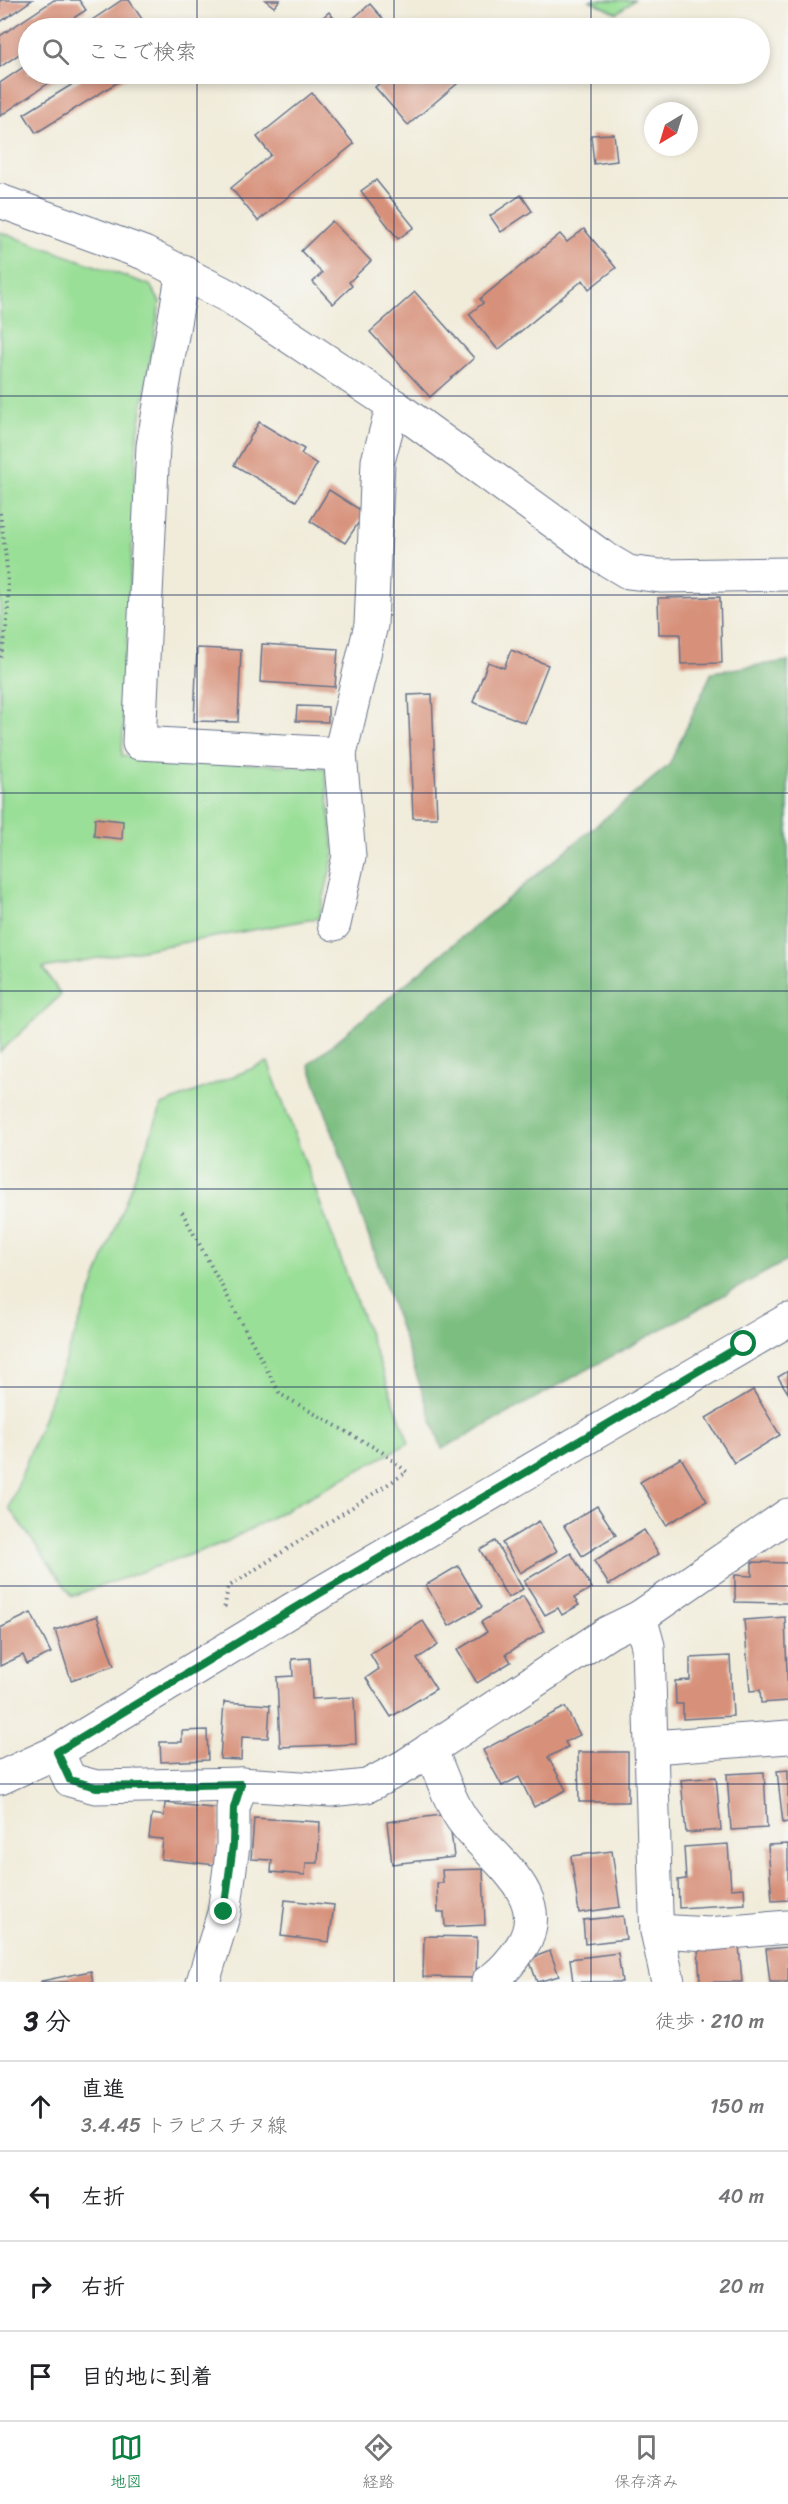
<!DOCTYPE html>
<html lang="ja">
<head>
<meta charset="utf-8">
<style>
	:root { --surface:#fff; --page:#f2f2f2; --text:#202124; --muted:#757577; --line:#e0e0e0; --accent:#0b8043 }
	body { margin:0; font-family:Sriracha,"Klee One",sans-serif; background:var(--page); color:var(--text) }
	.compass { position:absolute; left:644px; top:102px; width:54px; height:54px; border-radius:50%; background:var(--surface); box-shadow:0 3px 9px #0003; rotate:218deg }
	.stop { position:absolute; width:18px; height:18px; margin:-14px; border:4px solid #0b8043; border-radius:50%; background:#fff }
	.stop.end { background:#0b8043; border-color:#fff; box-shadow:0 2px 6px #0008 }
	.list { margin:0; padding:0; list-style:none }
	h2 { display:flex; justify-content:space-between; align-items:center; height:78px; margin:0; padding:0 24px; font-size:26px }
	h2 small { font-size:20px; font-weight:400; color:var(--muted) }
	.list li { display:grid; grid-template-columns:39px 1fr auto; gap:18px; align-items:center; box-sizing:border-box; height:90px; padding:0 24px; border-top:2px solid var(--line) }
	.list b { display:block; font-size:22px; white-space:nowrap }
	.list p { margin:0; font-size:20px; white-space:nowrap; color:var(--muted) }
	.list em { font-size:20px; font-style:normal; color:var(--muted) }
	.icon { flex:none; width:33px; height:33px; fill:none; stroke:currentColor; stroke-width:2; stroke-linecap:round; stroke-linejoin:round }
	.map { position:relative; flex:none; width:788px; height:1982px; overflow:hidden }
	.search { position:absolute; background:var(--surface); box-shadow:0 3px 9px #0003; left:18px; right:18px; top:18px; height:66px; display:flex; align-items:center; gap:15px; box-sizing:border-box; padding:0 21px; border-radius:33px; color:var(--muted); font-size:22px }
	.sheet { height:438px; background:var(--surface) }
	nav { display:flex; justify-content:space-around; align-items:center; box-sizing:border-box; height:84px; border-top:2px solid var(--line); background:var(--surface); font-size:16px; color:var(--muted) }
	nav a { display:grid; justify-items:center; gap:3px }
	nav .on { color:var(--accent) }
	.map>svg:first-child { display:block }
	.green { fill:#9adf97; stroke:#5a877a; stroke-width:1.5 }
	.forest { fill:#7bbe80; stroke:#4b766f; stroke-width:1.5 }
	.building { fill:#d7917a }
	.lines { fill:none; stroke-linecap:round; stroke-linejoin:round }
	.street-casing { stroke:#667189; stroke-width:35 }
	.primary-casing { stroke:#667189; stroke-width:35 }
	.path { stroke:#667189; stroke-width:4; stroke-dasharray:1.5 4.5; stroke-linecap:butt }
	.street { stroke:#fff; stroke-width:33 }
	.primary { stroke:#fff; stroke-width:33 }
	.route { stroke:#0b8043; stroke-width:8 }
	.grid { fill:none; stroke:#1b2f5e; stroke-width:1.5; stroke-opacity:0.55 }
</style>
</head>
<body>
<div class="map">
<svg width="788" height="1982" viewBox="0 0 788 1982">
	<rect width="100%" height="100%" fill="#f6f6f2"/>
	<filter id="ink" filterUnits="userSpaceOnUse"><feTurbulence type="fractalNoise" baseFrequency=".0167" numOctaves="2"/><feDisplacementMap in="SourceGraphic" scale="12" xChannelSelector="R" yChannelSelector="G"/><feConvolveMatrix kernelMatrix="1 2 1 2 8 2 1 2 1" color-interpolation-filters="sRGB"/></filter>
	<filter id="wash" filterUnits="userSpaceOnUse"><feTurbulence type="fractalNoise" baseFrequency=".008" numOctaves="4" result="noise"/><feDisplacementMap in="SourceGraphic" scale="24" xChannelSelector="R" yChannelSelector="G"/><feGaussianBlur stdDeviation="1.35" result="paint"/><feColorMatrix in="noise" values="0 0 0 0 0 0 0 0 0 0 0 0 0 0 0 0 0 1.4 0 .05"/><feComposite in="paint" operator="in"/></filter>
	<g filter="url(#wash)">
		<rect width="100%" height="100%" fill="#f1ecda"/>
		<g class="green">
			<polygon points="589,0 634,0 617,13"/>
			<polygon points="0,232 150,285 160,302 137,439 122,756 325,768 334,854 319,918 43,968 61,995 0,1052"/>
			<polygon points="268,1062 409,1443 226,1542 72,1596 9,1508 162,1105"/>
		</g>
		<polygon class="forest" points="788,661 788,1260 442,1449 309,1064 669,765 712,672"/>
		<g id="blocks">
			<g class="building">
				<polygon points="0,0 32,0 0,22"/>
				<polygon points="54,0 79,0 86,10 58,28 28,28 28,48 0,67 0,36"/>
				<polygon points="122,0 129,0 142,19 128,28 80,28"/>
				<polygon points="265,0 280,0 274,7"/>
				<polygon points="370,4 391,28 310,28 329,12 342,28"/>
				<polygon points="28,64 28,74 62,74 0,116 0,83"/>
				<polygon points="89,74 131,74 36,133 24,114"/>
				<polygon points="391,74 416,74 418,76 421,74 460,74 464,78 408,125 375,87"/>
				<polygon points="312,93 354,144 258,221 231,188 271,155 257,137"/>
				<polygon points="614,134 617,161 594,164 591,135"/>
				<polygon points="376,180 414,227 398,239 361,191"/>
				<polygon points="521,195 532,211 501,232 490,216"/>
				<polygon points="332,221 371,261 349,282 352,286 333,304 313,282 322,273 301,251"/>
				<polygon points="584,229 616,268 589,289 583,280 498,350 469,314 483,303 480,299 560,234 567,242"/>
				<polygon points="415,292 474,358 430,397 370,332"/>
				<polygon points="259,422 304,449 301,454 317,464 296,501 234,465"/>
				<polygon points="329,490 365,513 345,543 310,521"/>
				<polygon points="720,597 722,663 681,664 680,634 659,634 658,598"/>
				<polygon points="262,644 338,649 335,687 260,682"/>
				<polygon points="197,648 241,650 238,722 194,721"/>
				<polygon points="511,650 548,665 525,723 473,702 488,662 504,668"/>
				<polygon points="432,694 437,818 413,818 408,695"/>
				<polygon points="297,706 328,707 328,722 296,721"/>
				<polygon points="95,818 123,821 122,839 94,836"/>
				<polygon points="788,1371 788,1393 778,1377"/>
				<polygon points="753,1390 780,1435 734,1463 706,1418"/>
				<polygon points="681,1458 707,1501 666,1525 640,1482"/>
				<polygon points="597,1506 616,1535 582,1556 564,1526"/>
				<polygon points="539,1521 557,1551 520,1573 502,1543"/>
				<polygon points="644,1530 659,1554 609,1585 594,1561"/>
				<polygon points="495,1541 523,1589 508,1598 480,1550"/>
				<polygon points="571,1553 592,1588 574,1598 579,1605 562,1615 558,1608 545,1615 524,1581"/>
				<polygon points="752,1562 788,1563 788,1603 735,1602 735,1575 752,1576"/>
				<polygon points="458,1566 482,1607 449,1626 426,1585"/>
				<polygon points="523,1596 544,1631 506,1654 511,1662 477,1683 457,1650 487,1632 481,1622"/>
				<polygon points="31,1613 51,1653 27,1664 23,1655 0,1666 0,1628"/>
				<polygon points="97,1616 114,1666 71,1680 55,1630"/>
				<polygon points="785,1617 788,1701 761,1703 760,1690 750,1691 744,1620"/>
				<polygon points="423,1621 438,1645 417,1659 436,1689 391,1717 366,1678 379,1669 370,1654"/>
				<polygon points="730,1656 733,1716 683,1719 683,1704 676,1704 675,1681 690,1680 690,1658"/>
				<polygon points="310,1658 312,1699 354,1697 356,1744 280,1747 277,1677 293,1676 292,1659"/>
				<polygon points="224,1702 270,1705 268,1738 242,1737 241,1760 220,1759"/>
				<polygon points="565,1707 580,1735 565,1742 568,1747 548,1757 566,1790 534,1807 519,1777 502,1786 483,1750"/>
				<polygon points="207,1730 208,1760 161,1762 160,1742 182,1742 182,1731"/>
				<polygon points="578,1752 628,1752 628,1802 579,1802"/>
				<polygon points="788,1770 788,1822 783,1823 777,1771"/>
				<polygon points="764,1772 767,1828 731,1830 727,1774"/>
				<polygon points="716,1777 721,1830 686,1833 681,1780"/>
				<polygon points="165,1803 221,1809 216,1865 161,1859 163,1839 149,1838 152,1814 164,1816"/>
				<polygon points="449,1814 454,1857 392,1864 387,1822"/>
				<polygon points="254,1818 320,1822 318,1863 306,1863 305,1875 271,1872 272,1860 251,1859"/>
				<polygon points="728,1844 731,1889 744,1888 745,1904 679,1908 678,1880 686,1879 684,1847"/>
				<polygon points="788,1844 788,1900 772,1901 768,1845"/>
				<polygon points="612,1851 620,1907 579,1913 571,1856"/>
				<polygon points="483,1869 485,1925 445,1927 444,1912 438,1912 437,1883 443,1883 442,1870"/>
				<polygon points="285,1900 334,1905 329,1942 281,1936"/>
				<polygon points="623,1916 626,1939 585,1944 583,1920"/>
				<polygon points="424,1936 477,1937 476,1978 423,1977"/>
				<polygon points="739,1945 742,1982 700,1982 698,1949"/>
				<polygon points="788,1947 788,1982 770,1982 766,1949"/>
				<polygon points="550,1951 559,1976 537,1982 529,1959"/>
				<polygon points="618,1953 622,1982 573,1982 570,1959"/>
				<polygon points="91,1971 93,1982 41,1982 41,1981"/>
			</g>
		</g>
	</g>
	<g filter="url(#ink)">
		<use href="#blocks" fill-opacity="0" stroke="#667189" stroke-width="1.5"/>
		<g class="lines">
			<defs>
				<g id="street">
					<polyline points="0,201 144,253 230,297 393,405 601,556 628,572 660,576 788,574"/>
					<polyline points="183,271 153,446 139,743 340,754"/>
					<polyline points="334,924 349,856 340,754 371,625 378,461 393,405"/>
					<polyline points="640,1617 648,1646 656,1912 657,1931 668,1982"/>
					<polyline points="653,1747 788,1737"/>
					<path d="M430,1749c10,21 17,47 30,67 23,38 95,76 62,130 -8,13 -21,28 -34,36"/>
					<polyline points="57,1752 70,1780 96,1787 241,1784 330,1790 367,1786 405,1766 609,1632 640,1617 788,1515"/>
					<polyline points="657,1931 709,1934 788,1927"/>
					<polyline points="203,1982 224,1913 233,1845 233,1808 241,1784"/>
				</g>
				<polyline id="primary" points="0,1778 57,1752 293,1609 788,1320"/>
			</defs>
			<use href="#street" class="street-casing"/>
			<use href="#primary" class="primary-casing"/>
			<g class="path">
				<path d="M0,513c7,49 14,96 0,145"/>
				<polyline points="182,1212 280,1394 382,1452 407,1472 228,1587 224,1610"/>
			</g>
			<use href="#street" class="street"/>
			<use href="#primary" class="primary"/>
		</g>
	</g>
	<g class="lines" filter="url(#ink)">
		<polyline class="route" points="224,1912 233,1845 234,1808 241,1784 96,1787 70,1780 57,1752 293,1609 744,1344"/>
	</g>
	<path class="grid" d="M197,0v28M394,0v28M591,0v28M197,74v1908M394,74v1908M591,74v1908M0,198h788M0,396h788M0,595h788M0,793h788M0,991h788M0,1189h788M0,1387h788M0,1586h788M0,1784h788"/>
</svg>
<svg class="compass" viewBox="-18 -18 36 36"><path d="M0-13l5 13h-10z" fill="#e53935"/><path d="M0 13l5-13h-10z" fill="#757577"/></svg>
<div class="stop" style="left:744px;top:1344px"></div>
<div class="stop end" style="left:224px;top:1912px"></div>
<div class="search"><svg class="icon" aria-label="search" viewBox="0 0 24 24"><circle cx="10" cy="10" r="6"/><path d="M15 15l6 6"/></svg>ここで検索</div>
</div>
<section class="sheet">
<h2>3 分<small>徒歩 · 210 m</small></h2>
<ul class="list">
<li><svg class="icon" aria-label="ahead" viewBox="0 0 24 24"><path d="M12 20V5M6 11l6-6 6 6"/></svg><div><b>直進</b><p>3.4.45 トラピスチヌ線</p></div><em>150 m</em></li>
<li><svg class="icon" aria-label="left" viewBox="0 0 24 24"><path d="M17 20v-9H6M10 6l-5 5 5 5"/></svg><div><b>左折</b></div><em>40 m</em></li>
<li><svg class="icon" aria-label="right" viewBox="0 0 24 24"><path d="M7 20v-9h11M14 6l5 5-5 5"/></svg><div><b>右折</b></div><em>20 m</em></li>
<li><svg class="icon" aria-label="arrive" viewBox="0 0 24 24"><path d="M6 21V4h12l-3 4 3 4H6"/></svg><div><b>目的地に到着</b></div></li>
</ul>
</section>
<nav>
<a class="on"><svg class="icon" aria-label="map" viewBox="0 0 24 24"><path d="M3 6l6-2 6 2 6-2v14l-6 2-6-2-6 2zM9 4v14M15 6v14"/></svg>地図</a>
<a><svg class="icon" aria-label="directions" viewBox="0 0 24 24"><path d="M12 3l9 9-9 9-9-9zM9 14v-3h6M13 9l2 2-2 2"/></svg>経路</a>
<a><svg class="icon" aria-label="saved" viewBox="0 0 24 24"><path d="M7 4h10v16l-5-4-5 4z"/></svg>保存済み</a>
</nav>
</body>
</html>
